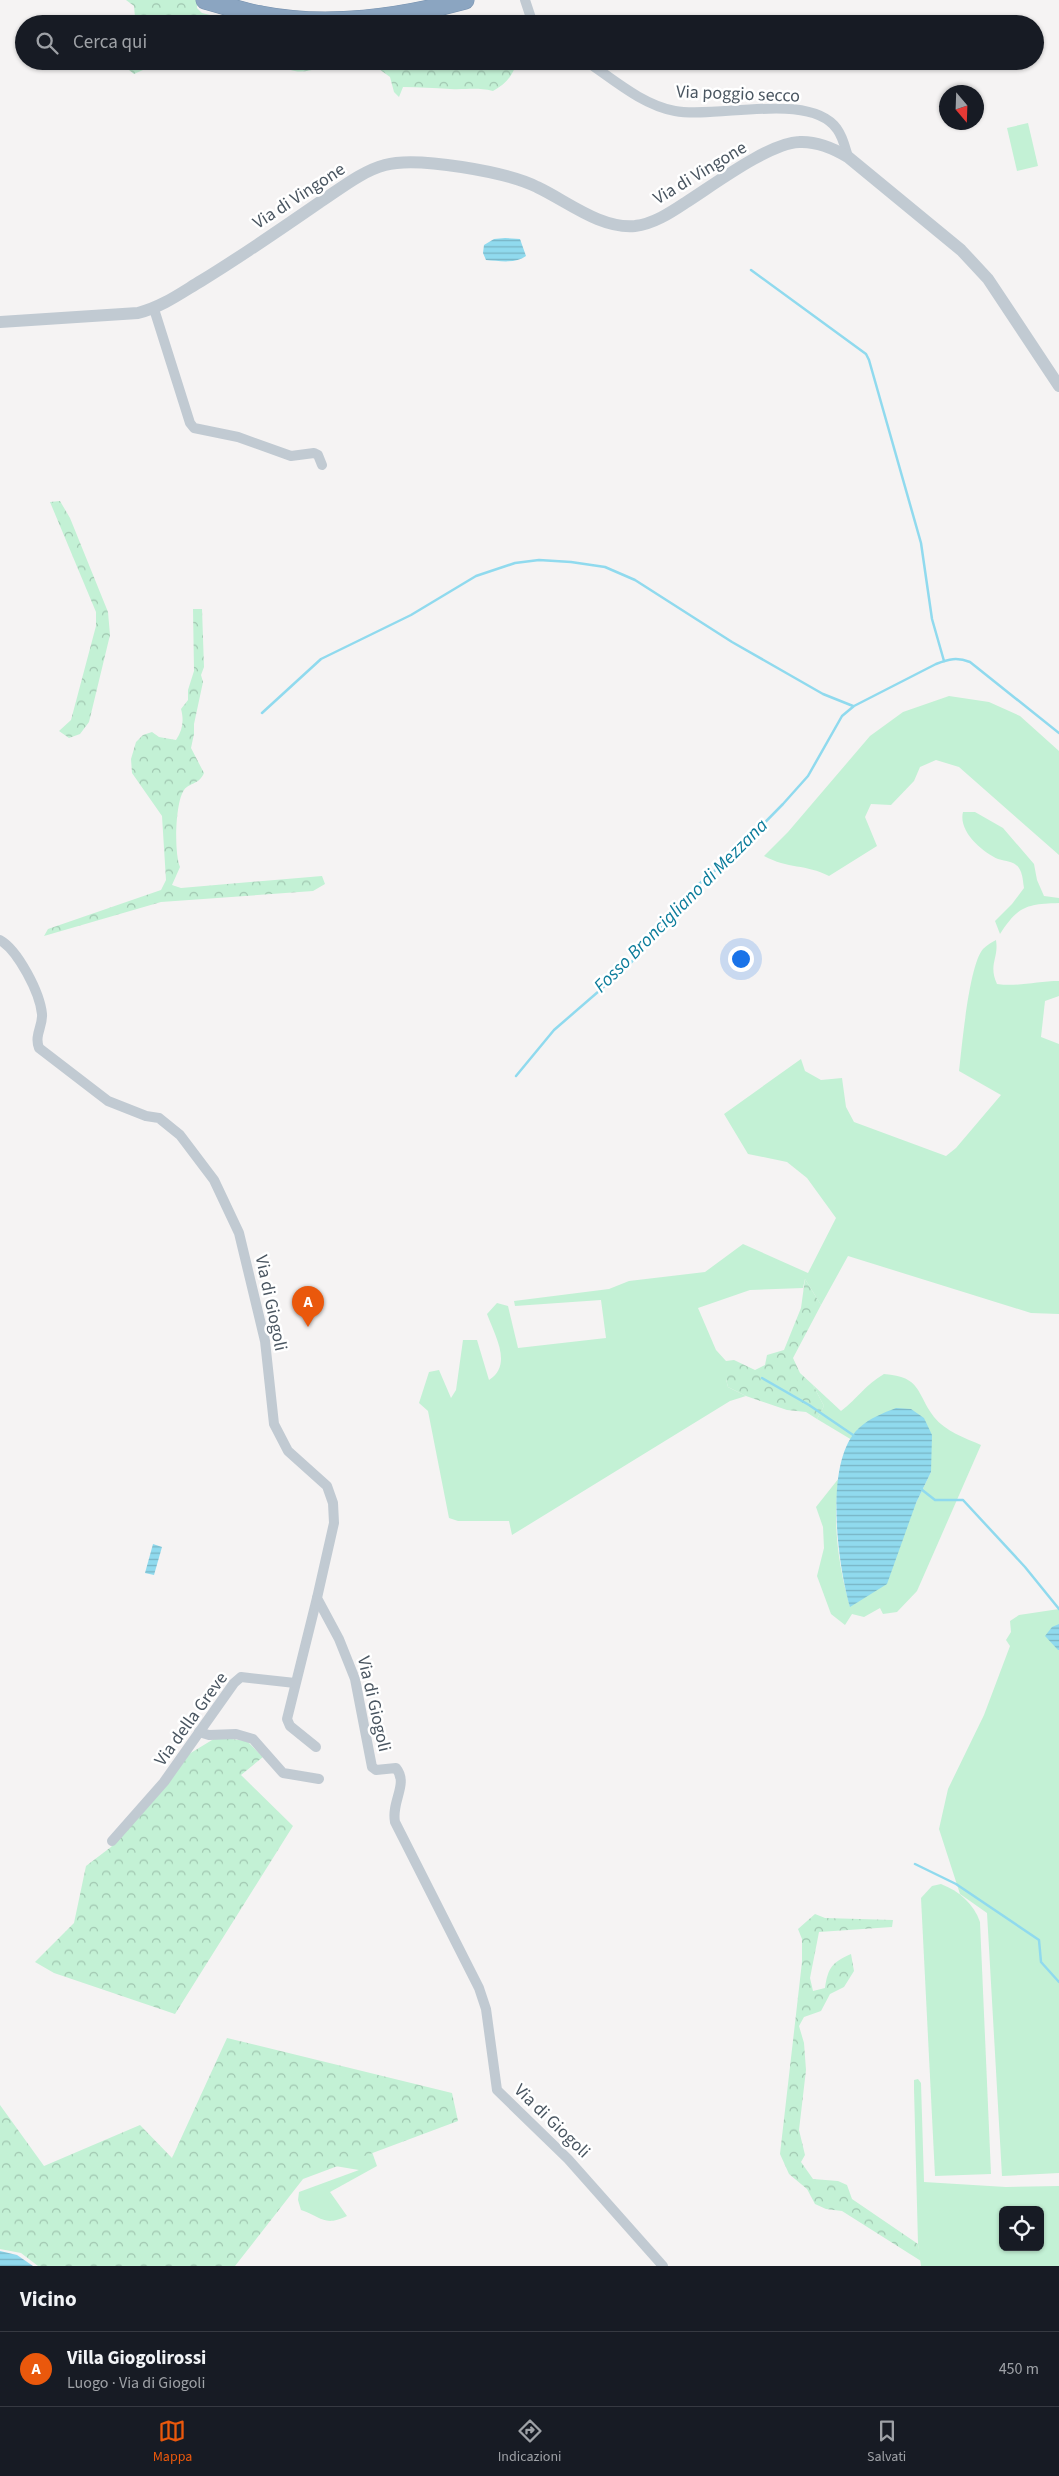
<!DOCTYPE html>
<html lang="it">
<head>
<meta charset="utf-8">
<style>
	:root { --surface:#171b24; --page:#242831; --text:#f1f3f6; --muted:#9ea1a6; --line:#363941; --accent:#ea580c }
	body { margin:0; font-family:"Source Sans 3",sans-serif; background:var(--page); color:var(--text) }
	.controls { position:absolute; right:15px; bottom:15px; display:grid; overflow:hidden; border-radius:8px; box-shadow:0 1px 4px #0004 }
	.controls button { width:45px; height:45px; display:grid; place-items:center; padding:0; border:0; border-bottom:1px solid var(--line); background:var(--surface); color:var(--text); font:25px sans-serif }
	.compass { position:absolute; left:939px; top:85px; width:45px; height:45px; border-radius:50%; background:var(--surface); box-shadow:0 1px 4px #0004; rotate:161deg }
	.you { position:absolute; left:740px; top:958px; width:18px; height:18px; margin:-12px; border:4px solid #fff; border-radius:50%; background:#1a73e8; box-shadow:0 0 0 8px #1a73e833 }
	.badge { display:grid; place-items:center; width:32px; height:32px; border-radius:50%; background:var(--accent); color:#fff; font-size:16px; font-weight:700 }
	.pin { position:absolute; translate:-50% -41px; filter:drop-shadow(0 1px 2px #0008) }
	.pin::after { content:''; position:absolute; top:26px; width:18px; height:15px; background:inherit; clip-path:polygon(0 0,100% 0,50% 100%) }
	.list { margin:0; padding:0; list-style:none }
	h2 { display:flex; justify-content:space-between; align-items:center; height:65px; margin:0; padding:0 20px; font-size:21px }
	h2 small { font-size:16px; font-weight:400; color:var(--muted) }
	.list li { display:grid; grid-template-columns:32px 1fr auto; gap:15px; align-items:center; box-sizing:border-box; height:75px; padding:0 20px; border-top:1px solid var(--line) }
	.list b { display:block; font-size:19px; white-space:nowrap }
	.list p { margin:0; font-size:16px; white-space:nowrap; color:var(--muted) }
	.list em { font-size:16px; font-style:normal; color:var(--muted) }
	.icon { flex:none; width:28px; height:28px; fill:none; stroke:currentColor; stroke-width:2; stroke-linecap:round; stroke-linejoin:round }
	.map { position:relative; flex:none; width:1059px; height:2266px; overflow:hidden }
	.search { position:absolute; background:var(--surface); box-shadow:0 1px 4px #0004; left:15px; right:15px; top:15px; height:55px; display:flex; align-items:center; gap:12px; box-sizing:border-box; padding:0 18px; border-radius:28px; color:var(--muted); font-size:19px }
	.sheet { height:140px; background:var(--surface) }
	nav { display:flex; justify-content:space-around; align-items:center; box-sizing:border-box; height:70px; border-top:1px solid var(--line); background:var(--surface); font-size:14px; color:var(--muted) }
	nav a { display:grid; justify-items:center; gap:2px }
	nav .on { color:var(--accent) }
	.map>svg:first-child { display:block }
	.green { fill:#c3f1d5; fill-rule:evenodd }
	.forest { fill:url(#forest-crowns) }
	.water { fill:url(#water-rules) }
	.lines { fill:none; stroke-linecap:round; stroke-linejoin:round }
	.stream { stroke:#90daee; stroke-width:2.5 }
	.motorway-casing { stroke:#7690ad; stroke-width:19 }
	.minor { stroke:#c1cad2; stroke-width:10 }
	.tertiary { stroke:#c1cad2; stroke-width:12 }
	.motorway { stroke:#8ba5c1; stroke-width:18 }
	.labels { text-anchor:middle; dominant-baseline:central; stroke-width:5; stroke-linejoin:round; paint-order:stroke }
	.street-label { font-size:18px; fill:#4a5661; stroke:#fff }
	.water-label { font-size:19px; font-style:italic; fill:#0c7c9b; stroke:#fff }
</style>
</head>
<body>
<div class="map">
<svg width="1059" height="2266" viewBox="0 0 1059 2266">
	<defs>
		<pattern id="forest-crowns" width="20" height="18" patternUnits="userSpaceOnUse" patternTransform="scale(1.25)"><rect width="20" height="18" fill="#c3f1d5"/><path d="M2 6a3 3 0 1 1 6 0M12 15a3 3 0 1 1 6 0" fill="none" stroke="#a0c6b0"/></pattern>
		<pattern id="water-rules" width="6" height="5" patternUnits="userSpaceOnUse" patternTransform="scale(1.25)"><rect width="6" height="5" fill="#90daee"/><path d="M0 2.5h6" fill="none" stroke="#78b4c4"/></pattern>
	</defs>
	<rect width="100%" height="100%" fill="#f5f3f3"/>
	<g class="green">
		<polygon points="1028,123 1038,166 1017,171 1007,128"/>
		<path d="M949,696l40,6 31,14 39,35v104l-100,-88 -23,-7 -16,7 -6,14 -23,24 -20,-1 -6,13 12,29 -48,30c-23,-12 -41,-7 -65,-20l24,-24 82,-96 33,-24z"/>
		<path d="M963,812h12l28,16 31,36 3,16 7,16 15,2v5c-32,1 -41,3 -59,31l-5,-13 17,-17 12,-16c-1,-5 -1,-11 -3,-16 -4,-11 -13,-10 -23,-13 -16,-7 -40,-28 -35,-47z"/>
		<path d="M996,940c3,19 -8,24 1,44 21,3 40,-3 62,-3v15l-14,5 -4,36 18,7v270l-28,-1 -183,-57 -27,49 -16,-26 -2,9 -53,2 -52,18 18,42 10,11v18l2,8 18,9 -16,5 -218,134 -3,-14h-51l-9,-3 -21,-107 -9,-8 10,-31 10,-2 12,28 5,-8 7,-50h14l12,40c24,-15 6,-44 -2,-66l10,-11 11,3 10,42 88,-10 -5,-38 -86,6 -1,-5 95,-12 20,-8 76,-9 38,-28 65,29 28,-55 -29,-40 -20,-16 -39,-8 -24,-40 77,-55 4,12 16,9 21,-2 4,29 8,15 92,34 10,-8 45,-53 -42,-24c3,-25 10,-106 24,-122 4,-4 9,-7 13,-9z"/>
		<path d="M884,1374c38,3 32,19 50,43 11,14 31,21 47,28l-64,146 -20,21 -14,2 -3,-6 -16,9 -12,-3 -7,11 -14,-11 -14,-38 7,-28 -1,-21 -7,-20 23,-29c-7,41 -1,88 11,128l66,-103 15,-31 -73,-43 -6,11 -35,-21 7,-13 -11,-21 28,26c17,-13 23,-25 43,-37z"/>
		<polygon points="1059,1609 1059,2173 1002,2176 987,1913 960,1894 939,1829 948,1789 984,1715 1010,1646 1006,1640 1011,1632 1010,1621 1019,1615"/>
		<path d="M941,1884c18,7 33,20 39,38l11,252 -56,2 -14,-278 11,-12z"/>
		<path d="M918,2079l3,4 3,99 82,5 53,-1v80h-138l-3,-22 -4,-155v-9zM1003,2210h37v37h-37z"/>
		<path d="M372,2152l5,14 -47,26 17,24c-23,11 -25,1 -46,-6l-3,-10 1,-8 60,-22 -24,-4z"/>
	</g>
	<g class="forest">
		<polygon points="126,0 198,0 197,8 202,13 247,24 130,24 135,17 134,6"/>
		<polygon points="134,61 144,61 143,70 134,74 129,70"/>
		<path d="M273,61h68c-30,8 -40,19 -68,0z"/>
		<path d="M368,61h149c-4,15 -11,23 -24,30 -17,-4 -27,-1 -43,-2 -16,-1 -31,-2 -47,-2l-4,10 -5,-5 -4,-15z"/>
		<polygon points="60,501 70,518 108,612 110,635 89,722 80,734 69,738 59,731 71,720 96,626 96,612 50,502"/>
		<path d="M193,609h9l2,58 -3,8 2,7 -9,42v10l-3,14 13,25c-5,12 -14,9 -20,17 -9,13 -10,63 -4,77l-8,18 9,3 141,-12 3,8 -12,7 -152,11 -117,34 4,-7 113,-39 5,-10 -4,-64 -30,-43 -1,-14 5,-17 7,-7 9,-3 7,5 17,3c7,-10 8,-20 5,-31l7,-9v-10l6,-19z"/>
		<polygon points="805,1279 821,1305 793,1358 800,1373 813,1385 824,1406 817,1419 806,1412 787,1410 746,1396 728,1387 726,1379 726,1361 734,1360 755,1370 765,1365 767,1355 784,1350 801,1308"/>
		<polygon points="217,1737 247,1741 263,1757 241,1775 293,1826 175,2014 54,1973 35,1962 74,1923 86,1866 111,1847 189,1754"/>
		<path d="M815,1914l10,4 68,2 -1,7 -73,5 -9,46 3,13 12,-3c3,-20 7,-26 26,-34l3,17 -10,16 -14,7 -9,17 -17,6 -5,9 5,17 2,27 -7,60 6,25 -4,7 12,17 25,2 9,4 5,14 66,45 3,17 -79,-50 -16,-2 -11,-5 -8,-15 -18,-15 -9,-20 22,-192v-23l-4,-10z"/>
		<polygon points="227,2038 452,2093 458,2121 303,2179 235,2266 38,2266 21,2253 0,2249 0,2105 44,2166 140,2125 172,2158"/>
	</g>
	<g class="water">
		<path d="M505,238l15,1 6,17c-11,8 -26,5 -40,4l-3,-7 1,-8 10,-6z"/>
		<path d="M896,1408l15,1 13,9 8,17 -1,37 -15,31 -29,81 -37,23c-12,-42 -27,-146 9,-179 11,-10 24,-15 37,-20z"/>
		<polygon points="153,1544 162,1547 154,1575 145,1573"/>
		<polygon points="1059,1624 1059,1650 1058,1650 1045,1636 1052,1627"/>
		<polygon points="0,2251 17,2255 33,2266 0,2266"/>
	</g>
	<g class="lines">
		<g class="stream">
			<polyline points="751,270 866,354 869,360 921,543 932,619 944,661"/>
			<polyline points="262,713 321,659 411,615 476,576 515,563 539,560 571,562 605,567 635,580 732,642 823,694 853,706"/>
			<path d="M516,1076l38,-46 75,-65 70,-81 32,-27 52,-53 25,-28 34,-60 12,-10 82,-42c13,-5 21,-7 34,-2l89,71"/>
			<polyline points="762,1378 809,1405 856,1437"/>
			<polyline points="921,1489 935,1500 963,1500 1025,1567 1059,1609"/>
			<polyline points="915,1864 956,1884 1039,1940 1041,1962 1059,1982"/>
		</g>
		<defs>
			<path id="motorway" d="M205,0c19,5 37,12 56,15 66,13 140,3 204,-15"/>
		</defs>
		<use href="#motorway" class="motorway-casing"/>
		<g class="minor">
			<polyline points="525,0 533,24"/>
			<path d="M586,61c27,18 56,44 89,50 42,8 135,-20 162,18 6,8 8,18 11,28"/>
			<polyline points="154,309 190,423 194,428 238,437 291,456 314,453 318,455 322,465"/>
			<path d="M0,940c18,10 40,53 42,74 1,12 -8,21 -3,34l69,53 38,15 13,2 21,17 34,45 25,53 26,108 9,83 14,27 39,35 6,17 1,20 -17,75 22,41 16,40 17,88 4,3 20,-2c13,16 -5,33 -1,54l84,166 7,21 11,81 71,69 95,107"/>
			<polyline points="199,1732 209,1735 236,1734 253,1739 283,1773 319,1779"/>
			<polyline points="316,1747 290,1726 287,1719 317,1598"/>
			<polyline points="112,1841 164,1782 234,1683 241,1677 295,1683"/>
		</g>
		<path class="tertiary" d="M0,322l138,-9c24,-6 43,-20 63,-32 41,-25 80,-52 119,-79 20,-13 42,-31 65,-37 32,-9 122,7 152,22 30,14 63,42 98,39 18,-2 35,-13 50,-23 27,-17 84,-60 114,-61 18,-1 34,6 49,15l113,93 27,29 71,107"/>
		<use href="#motorway" class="motorway"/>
	</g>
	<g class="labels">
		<g class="street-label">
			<text transform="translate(738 94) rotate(2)">Via poggio secco</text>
			<text transform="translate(700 173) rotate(-31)">Via di Vingone</text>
			<text transform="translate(299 196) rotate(-33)">Via di Vingone</text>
			<text transform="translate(271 1303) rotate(78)">Via di Giogoli</text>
			<text transform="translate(374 1704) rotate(77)">Via di Giogoli</text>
			<text transform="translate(191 1719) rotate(-54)">Via della Greve</text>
			<text transform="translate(552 2121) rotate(44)">Via di Giogoli</text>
		</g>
		<g class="water-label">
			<text transform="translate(681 906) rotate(-45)">Fosso Broncigliano di Mezzana</text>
		</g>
	</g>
</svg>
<div class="controls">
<button><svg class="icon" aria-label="locate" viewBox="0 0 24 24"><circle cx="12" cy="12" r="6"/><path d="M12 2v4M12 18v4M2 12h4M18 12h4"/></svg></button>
</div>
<svg class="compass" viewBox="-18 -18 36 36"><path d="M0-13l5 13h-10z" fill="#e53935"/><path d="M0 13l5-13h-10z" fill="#9ea1a6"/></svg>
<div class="you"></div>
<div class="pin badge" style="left:308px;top:1327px">A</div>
<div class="search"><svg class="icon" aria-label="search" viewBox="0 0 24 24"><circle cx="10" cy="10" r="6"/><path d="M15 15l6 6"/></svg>Cerca qui</div>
</div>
<section class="sheet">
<h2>Vicino<small></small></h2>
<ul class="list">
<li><span class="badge">A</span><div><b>Villa Giogolirossi</b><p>Luogo · Via di Giogoli</p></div><em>450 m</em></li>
</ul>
</section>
<nav>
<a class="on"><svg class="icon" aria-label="map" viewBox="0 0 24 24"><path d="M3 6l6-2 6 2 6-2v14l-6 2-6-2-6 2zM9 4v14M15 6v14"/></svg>Mappa</a>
<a><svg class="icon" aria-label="directions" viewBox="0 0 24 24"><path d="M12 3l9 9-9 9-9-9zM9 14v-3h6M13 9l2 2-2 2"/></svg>Indicazioni</a>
<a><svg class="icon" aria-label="saved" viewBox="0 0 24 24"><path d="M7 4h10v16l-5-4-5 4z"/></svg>Salvati</a>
</nav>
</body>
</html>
